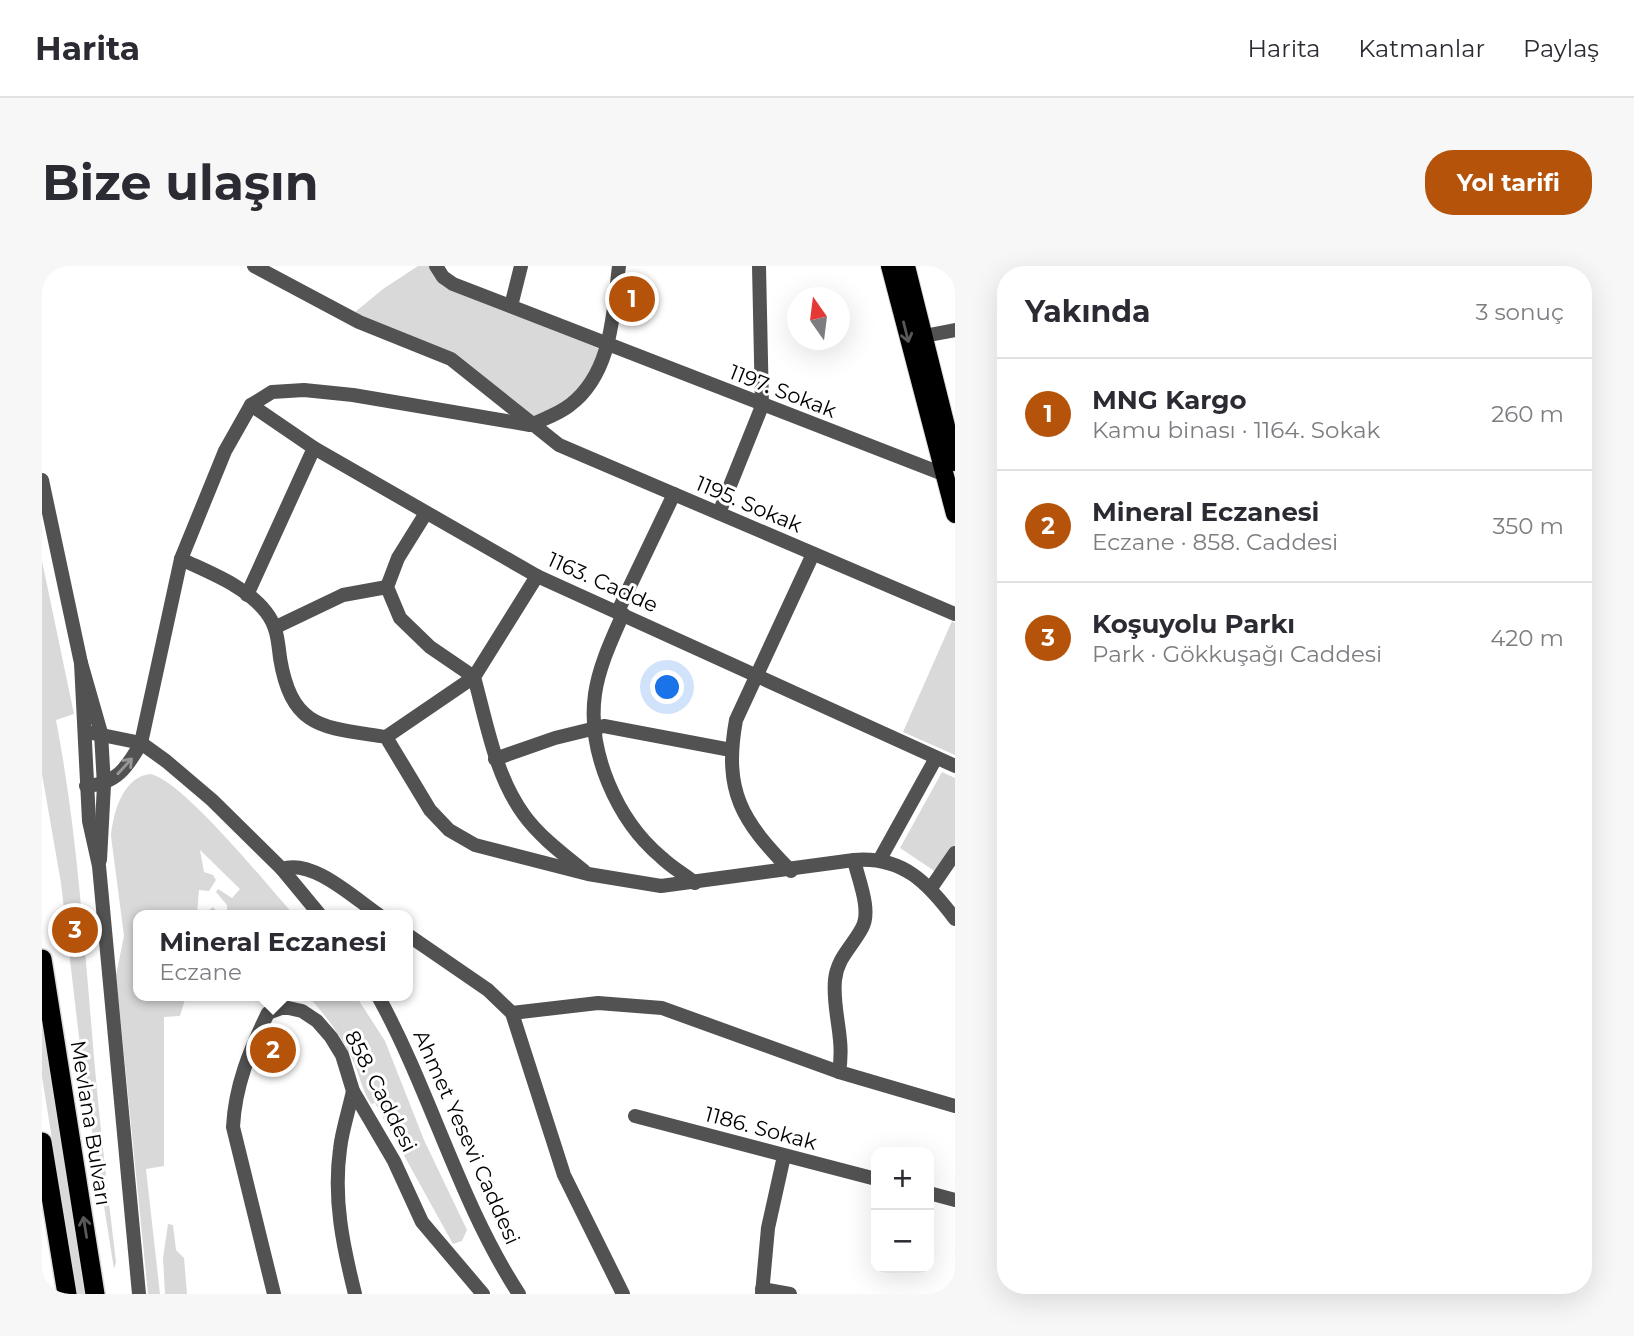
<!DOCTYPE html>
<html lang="tr">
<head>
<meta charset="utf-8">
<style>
	:root { --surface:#fff; --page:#f7f7f7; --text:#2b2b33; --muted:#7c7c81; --line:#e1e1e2; --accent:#b45309 }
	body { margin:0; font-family:Montserrat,sans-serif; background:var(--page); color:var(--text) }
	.controls { position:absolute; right:21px; bottom:21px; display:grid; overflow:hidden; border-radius:14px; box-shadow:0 7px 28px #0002 }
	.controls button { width:63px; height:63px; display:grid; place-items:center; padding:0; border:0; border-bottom:2px solid var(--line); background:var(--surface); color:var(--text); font:35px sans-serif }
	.compass { position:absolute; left:745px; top:21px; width:63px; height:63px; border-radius:50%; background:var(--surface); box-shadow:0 7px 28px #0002; rotate:346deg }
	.you { position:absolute; left:626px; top:422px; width:24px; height:24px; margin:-18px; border:5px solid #fff; border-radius:50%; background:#1a73e8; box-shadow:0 0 0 10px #1a73e833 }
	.badge { display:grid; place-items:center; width:46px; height:46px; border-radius:50%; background:var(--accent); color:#fff; font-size:23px; font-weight:700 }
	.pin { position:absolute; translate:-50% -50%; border:4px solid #fff; box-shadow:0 2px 7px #0006 }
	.popup { position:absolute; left:91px; top:644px; width:280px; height:91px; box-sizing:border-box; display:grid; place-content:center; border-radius:14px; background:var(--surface); filter:drop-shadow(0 2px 5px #0005); font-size:23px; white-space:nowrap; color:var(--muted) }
	.popup b { font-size:26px; color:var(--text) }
	.popup::after { content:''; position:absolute; left:50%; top:100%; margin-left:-14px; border:14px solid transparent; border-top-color:var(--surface) }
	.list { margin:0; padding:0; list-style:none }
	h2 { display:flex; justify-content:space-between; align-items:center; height:91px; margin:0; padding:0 28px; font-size:30px }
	h2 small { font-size:23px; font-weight:400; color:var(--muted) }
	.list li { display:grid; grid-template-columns:46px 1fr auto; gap:21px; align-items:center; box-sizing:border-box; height:112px; padding:0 28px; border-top:2px solid var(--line) }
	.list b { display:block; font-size:26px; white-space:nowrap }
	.list p { margin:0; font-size:23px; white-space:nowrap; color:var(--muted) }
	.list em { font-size:23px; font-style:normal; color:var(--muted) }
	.map { position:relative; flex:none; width:913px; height:1028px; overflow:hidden; border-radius:28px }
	header { display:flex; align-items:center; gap:42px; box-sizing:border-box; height:98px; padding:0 35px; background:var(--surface); border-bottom:2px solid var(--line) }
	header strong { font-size:33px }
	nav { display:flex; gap:38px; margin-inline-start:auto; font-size:24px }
	.intro { display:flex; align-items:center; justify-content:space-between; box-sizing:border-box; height:168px; padding:0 42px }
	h1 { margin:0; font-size:49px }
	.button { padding:18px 32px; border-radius:28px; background:var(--accent); color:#fff; font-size:24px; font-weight:700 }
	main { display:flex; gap:42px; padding:0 42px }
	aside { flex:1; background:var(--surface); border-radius:28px; box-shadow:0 7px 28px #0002 }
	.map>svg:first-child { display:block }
	.green { fill:#d9d9d9 }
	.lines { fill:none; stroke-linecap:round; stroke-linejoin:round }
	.major-casing { stroke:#dbdbdb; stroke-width:20 }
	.highway-casing { stroke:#dbdbdb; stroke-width:22 }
	.minor { stroke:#525252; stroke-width:14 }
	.major { stroke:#000; stroke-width:18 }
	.highway { stroke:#000; stroke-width:19 }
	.oneway { stroke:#595959 }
	.oneway2 { stroke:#979797 }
	.labels { text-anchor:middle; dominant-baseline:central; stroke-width:6; stroke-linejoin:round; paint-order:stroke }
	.street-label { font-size:21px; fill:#000; stroke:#fff }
</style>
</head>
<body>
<header>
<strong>Harita</strong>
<nav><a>Harita</a><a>Katmanlar</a><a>Paylaş</a></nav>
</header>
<div class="intro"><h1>Bize ulaşın</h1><a class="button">Yol tarifi</a></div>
<main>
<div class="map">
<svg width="913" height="1028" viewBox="0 0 913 1028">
	<rect width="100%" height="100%" fill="#fff"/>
	<g class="green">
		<polygon points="376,0 394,0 401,11 567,80 547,119 489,159 409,93 307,51 341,23"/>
		<path d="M0,295l32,153 -18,6c20,104 27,208 36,313 6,76 15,153 24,229l-2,7 -30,-189 -23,-197 -19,-109z"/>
		<polygon points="910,355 913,357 913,489 861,466"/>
		<polygon points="900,506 913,512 913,579 894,606 858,582"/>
		<path d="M109,508c34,9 116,111 143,141h-67v-10l-11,-13 2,-3 14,9 8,-9 -40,-39 4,22 9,3 3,5 -7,11 -10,-1 -2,24 6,1 10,-8 7,8h-82v81h48l-6,20 -16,1v149l-18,3 14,125h-12l-32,-319 8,-39 -13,-100c2,-23 12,-60 40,-62z"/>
		<path d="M266,730h48l29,45 39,99 43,90 -5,11 -9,3 -78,-141 -4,1c-9,-14 -12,-31 -19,-46 -11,-23 -27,-43 -44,-62z"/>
		<polygon points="0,749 45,1028 35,1028 0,811"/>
		<polygon points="126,958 131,959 134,984 142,992 145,1028 123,1028 121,992"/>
	</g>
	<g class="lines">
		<defs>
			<g id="major">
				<polyline points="848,0 913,248"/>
				<polyline points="864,0 913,196"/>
			</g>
			<g id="highway">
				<polyline points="0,693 53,1028"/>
				<polyline points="0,876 25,1028"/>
			</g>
		</defs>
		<use href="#major" class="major-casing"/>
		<use href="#highway" class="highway-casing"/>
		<g class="minor">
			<polyline points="0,0 1,0"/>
			<polyline points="212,0 317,56 409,93 517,179 913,348"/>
			<polyline points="394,0 401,11 411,18 901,208"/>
			<polyline points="469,40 479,0"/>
			<polyline points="882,70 913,64"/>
			<polyline points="209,139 272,182 495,310 913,500"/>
			<path d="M489,159c12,-6 28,-11 39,-20 42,-32 43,-91 49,-139"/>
			<polyline points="0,214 39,397 59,467 62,519 58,594"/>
			<path d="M384,247l-28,45 -11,29 13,31 30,29 44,30c13,47 21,98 50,138 16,22 39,39 60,56"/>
			<polyline points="677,247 720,140 717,0"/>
			<path d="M139,293c29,14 65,27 85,53 11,14 12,29 14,46 12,72 44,69 106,79l44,73 19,20 26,15 113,29 73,12 193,-26c49,-4 74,23 101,59"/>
			<polyline points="205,329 272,182"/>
			<polyline points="576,345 632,228"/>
			<path d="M581,348c-11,25 -24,52 -28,80 -8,58 22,126 66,163 10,10 23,17 34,26"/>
			<polyline points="234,361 301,329 345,321"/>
			<polyline points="39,397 47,555 57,600 97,1028"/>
			<polyline points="50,467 99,477 124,495 170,534 240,603 278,649"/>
			<polyline points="344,471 432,411 495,310"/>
			<polyline points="453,493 513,472 562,460 689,484"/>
			<path d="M44,520c30,-2 41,-18 55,-43l40,-184 44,-108 26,-46 21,-13 32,-2 49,5 177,30"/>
			<polyline points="838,593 894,492"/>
			<path d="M240,603c30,-11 72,29 97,46"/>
			<path d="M749,605c-49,-50 -68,-79 -55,-151l77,-166"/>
			<polyline points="889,622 913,587"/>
			<polyline points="366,669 446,724 470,747 522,909 581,1028"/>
			<path d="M336,730c53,96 81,206 141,298"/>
			<polyline points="470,747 556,737 620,742 797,806 913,840"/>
			<path d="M797,806c6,-35 -7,-61 -4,-92 2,-22 17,-33 27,-52 10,-18 -4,-49 -8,-68"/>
			<path d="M311,825c-4,19 -11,39 -13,58 -7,50 3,97 15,145"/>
			<polyline points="593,850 834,913"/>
			<polyline points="887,927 913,934"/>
			<polyline points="720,1023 748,1028"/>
			<path d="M232,1028l-41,-167c2,-41 17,-78 35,-114l16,-6 18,4 15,10 14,16 11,18 11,36 41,70 28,61 61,72"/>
			<polyline points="720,1028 726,962 742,890"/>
		</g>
		<use href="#major" class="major"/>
		<use href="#highway" class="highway"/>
	</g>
	<defs><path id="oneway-shaft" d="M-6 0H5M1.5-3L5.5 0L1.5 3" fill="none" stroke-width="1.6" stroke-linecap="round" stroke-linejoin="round" transform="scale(1.75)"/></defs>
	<g class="oneway">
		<use href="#oneway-shaft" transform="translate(864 66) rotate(76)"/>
		<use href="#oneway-shaft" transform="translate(43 961) rotate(-99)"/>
	</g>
	<use class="oneway2" href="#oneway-shaft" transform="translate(83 500) rotate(-47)"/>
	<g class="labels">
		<g class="street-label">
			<text transform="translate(741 125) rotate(21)">1197. Sokak</text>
			<text transform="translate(707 238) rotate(23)">1195. Sokak</text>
			<text transform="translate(561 316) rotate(24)">1163. Cadde</text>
			<text transform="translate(339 825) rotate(63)">858. Caddesi</text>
			<text transform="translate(49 857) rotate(81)">Mevlana Bulvarı</text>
			<text transform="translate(719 862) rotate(15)">1186. Sokak</text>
			<text transform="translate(425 871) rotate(66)">Ahmet Yesevi Caddesi</text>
		</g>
	</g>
</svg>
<div class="controls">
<button>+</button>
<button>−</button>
</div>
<svg class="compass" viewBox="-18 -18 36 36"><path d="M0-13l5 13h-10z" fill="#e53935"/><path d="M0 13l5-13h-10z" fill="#7c7c81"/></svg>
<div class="you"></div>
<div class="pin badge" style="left:590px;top:33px">1</div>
<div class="pin badge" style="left:231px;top:784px">2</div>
<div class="popup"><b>Mineral Eczanesi</b>Eczane</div>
<div class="pin badge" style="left:33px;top:664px">3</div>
</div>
<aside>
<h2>Yakında<small>3 sonuç</small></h2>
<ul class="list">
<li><span class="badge">1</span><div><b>MNG Kargo</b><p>Kamu binası · 1164. Sokak</p></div><em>260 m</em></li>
<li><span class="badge">2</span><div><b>Mineral Eczanesi</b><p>Eczane · 858. Caddesi</p></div><em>350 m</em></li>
<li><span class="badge">3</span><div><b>Koşuyolu Parkı</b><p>Park · Gökkuşağı Caddesi</p></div><em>420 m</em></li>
</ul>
</aside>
</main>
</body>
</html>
